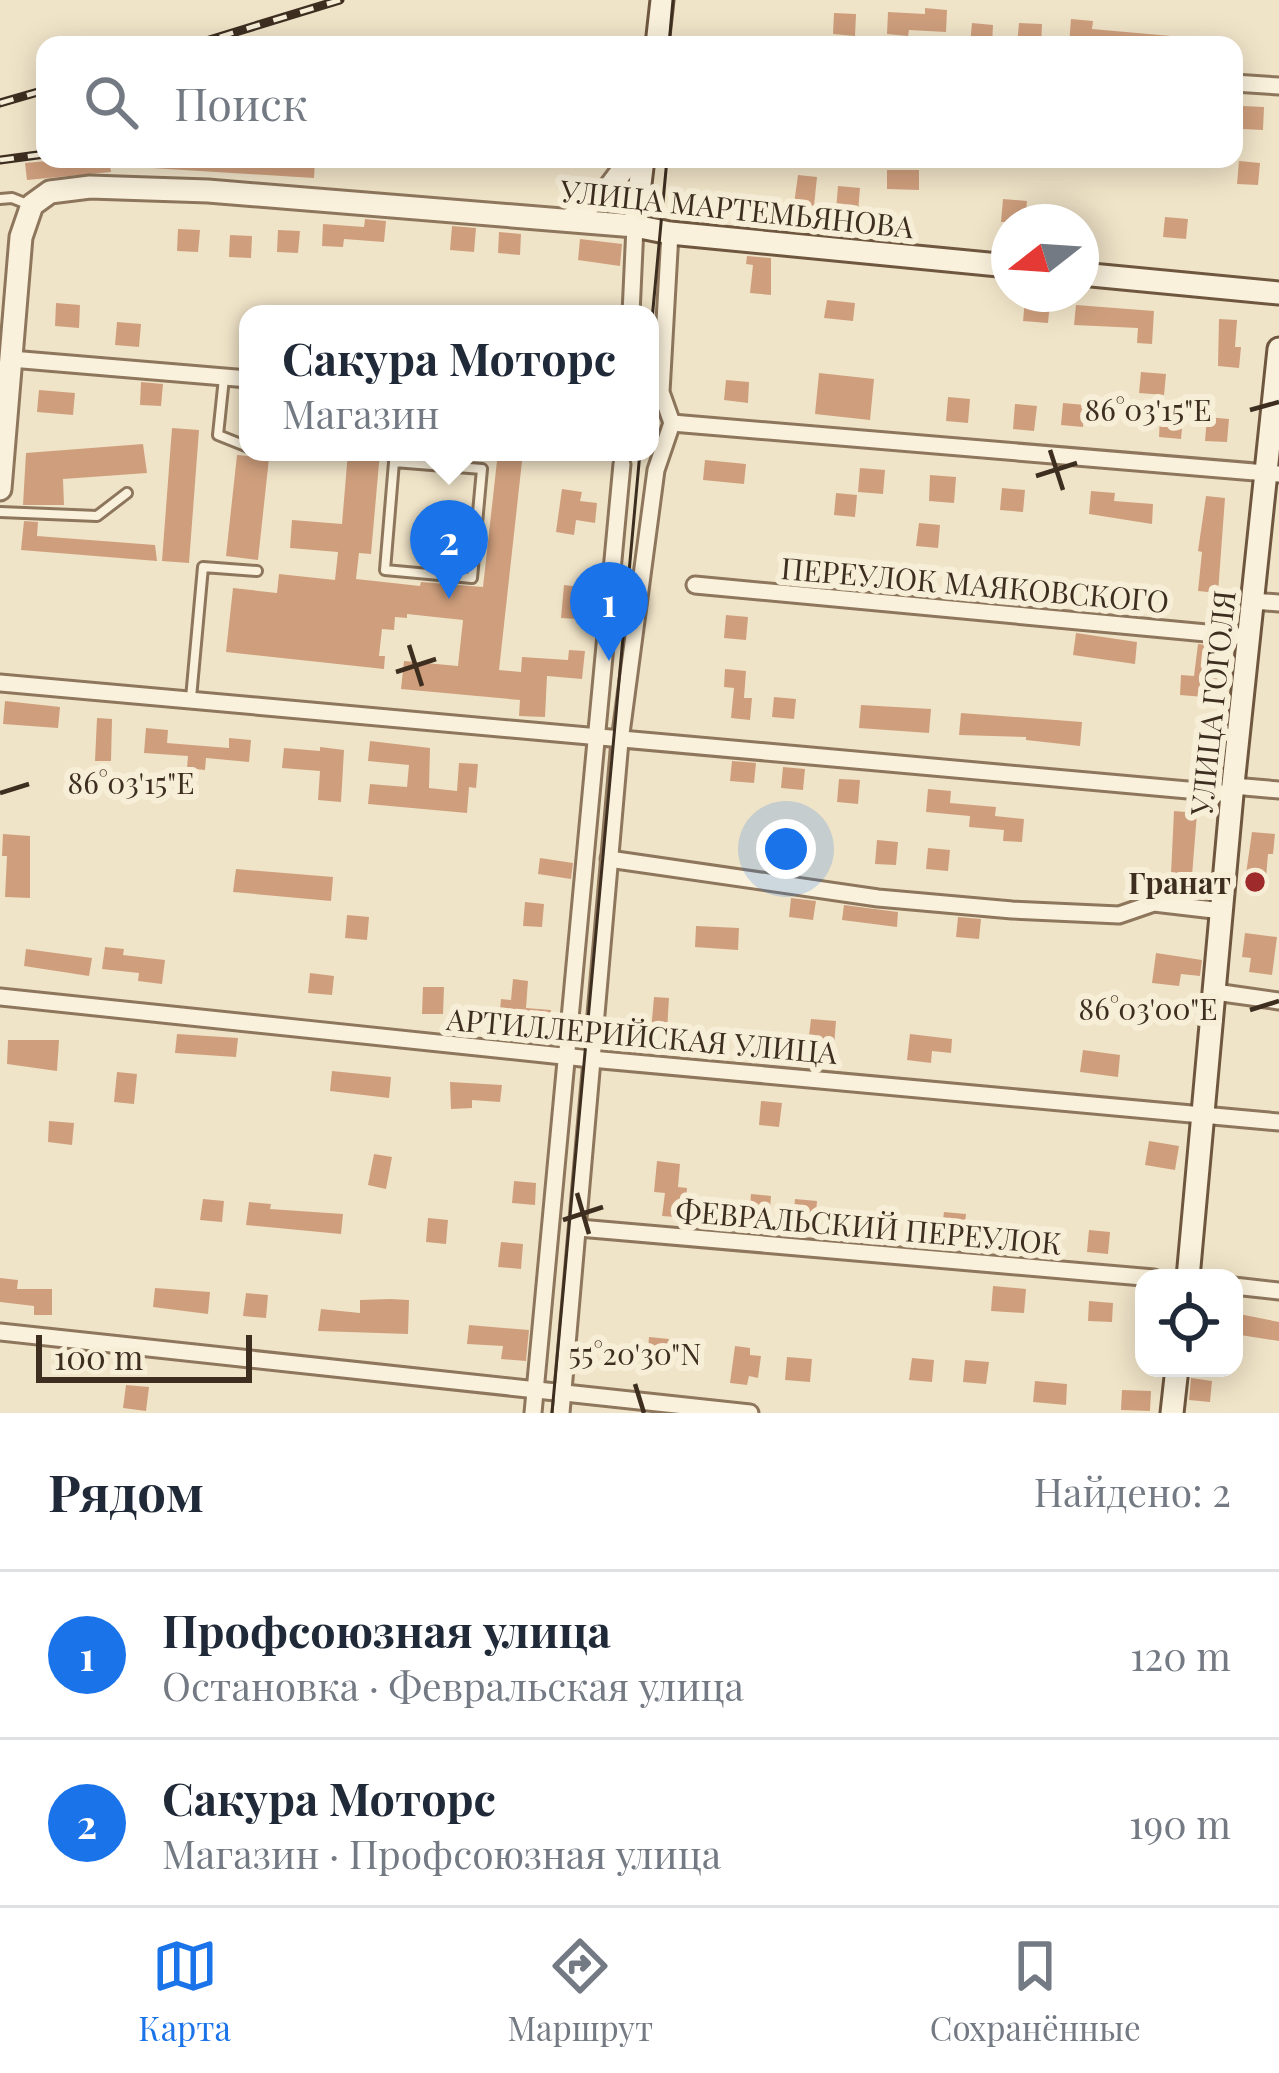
<!DOCTYPE html>
<html lang="ru">
<head>
<meta charset="utf-8">
<style>
	:root { --surface:#fff; --page:#f2f2f3; --text:#1f2937; --muted:#747a83; --line:#e0e1e3; --accent:#1a73e8 }
	body { margin:0; font-family:"Playfair Display",serif; background:var(--page); color:var(--text) }
	.controls { position:absolute; right:36px; bottom:36px; display:grid; overflow:hidden; border-radius:24px; box-shadow:0 6px 30px #0003 }
	.controls button { width:108px; height:108px; display:grid; place-items:center; padding:0; border:0; border-bottom:3px solid var(--line); background:var(--surface); color:var(--text); font:60px sans-serif }
	.compass { position:absolute; left:991px; top:204px; width:108px; height:108px; border-radius:50%; background:var(--surface); box-shadow:0 6px 30px #0003; rotate:253deg }
	.scale { position:absolute; left:36px; bottom:30px; width:216px; box-sizing:border-box; padding-left:12px; border:6px solid #3d2e20; border-top:0; font-size:33px; line-height:42px; white-space:nowrap; color:#3d2e20; -webkit-text-stroke:9px #f7eed8; paint-order:stroke }
	.you { position:absolute; left:786px; top:849px; width:42px; height:42px; margin:-30px; border:9px solid #fff; border-radius:50%; background:#1a73e8; box-shadow:0 0 0 18px #1a73e833 }
	.badge { display:grid; place-items:center; width:78px; height:78px; border-radius:50%; background:var(--accent); color:#fff; font-size:39px; font-weight:700 }
	.pin { position:absolute; translate:-50% -99px; filter:drop-shadow(0 3px 6px #0008) }
	.pin::after { content:''; position:absolute; top:63px; width:42px; height:36px; background:inherit; clip-path:polygon(0 0,100% 0,50% 100%) }
	.popup { position:absolute; left:239px; top:305px; width:420px; height:156px; box-sizing:border-box; display:grid; place-content:center; border-radius:24px; background:var(--surface); filter:drop-shadow(0 3px 9px #0005); font-size:39px; white-space:nowrap; color:var(--muted) }
	.popup b { font-size:45px; color:var(--text) }
	.popup::after { content:''; position:absolute; left:50%; top:100%; margin-left:-24px; border:24px solid transparent; border-top-color:var(--surface) }
	.list { margin:0; padding:0; list-style:none }
	h2 { display:flex; justify-content:space-between; align-items:center; height:156px; margin:0; padding:0 48px; font-size:51px }
	h2 small { font-size:39px; font-weight:400; color:var(--muted) }
	.list li { display:grid; grid-template-columns:78px 1fr auto; gap:36px; align-items:center; box-sizing:border-box; height:168px; padding:0 48px; border-top:3px solid var(--line) }
	.list b { display:block; font-size:45px; white-space:nowrap }
	.list p { margin:0; font-size:39px; white-space:nowrap; color:var(--muted) }
	.list em { font-size:39px; font-style:normal; color:var(--muted) }
	.icon { flex:none; width:66px; height:66px; fill:none; stroke:currentColor; stroke-width:2; stroke-linecap:round; stroke-linejoin:round }
	.map { position:relative; flex:none; width:1279px; height:1413px; overflow:hidden }
	.search { position:absolute; background:var(--surface); box-shadow:0 6px 30px #0003; left:36px; right:36px; top:36px; height:132px; display:flex; align-items:center; gap:30px; box-sizing:border-box; padding:0 42px; border-radius:24px; color:var(--muted); font-size:45px }
	.sheet { height:492px; background:var(--surface) }
	nav { display:flex; justify-content:space-around; align-items:center; box-sizing:border-box; height:168px; border-top:3px solid var(--line); background:var(--surface); font-size:33px; color:var(--muted) }
	nav a { display:grid; justify-items:center; gap:6px }
	nav .on { color:var(--accent) }
	.map>svg:first-child { display:block }
	.building { fill:#cf9f7d }
	.lines { fill:none; stroke-linecap:round; stroke-linejoin:round }
	.service-casing { stroke:#8d765c; stroke-width:14 }
	.minor-casing { stroke:#8d765c; stroke-width:21 }
	.tertiary-casing { stroke:#8d765c; stroke-width:27 }
	.secondary-casing { stroke:#6f573f; stroke-width:27 }
	.service { stroke:#faf1dc; stroke-width:8 }
	.minor { stroke:#faf1dc; stroke-width:15 }
	.tertiary { stroke:#faf1dc; stroke-width:21 }
	.secondary { stroke:#faf1dc; stroke-width:21 }
	.tram { stroke:#3d2e20; stroke-width:3 }
	.rail-casing { stroke:#3d2e20; stroke-width:9 }
	.rail { stroke:#f7eed8; stroke-width:4.5; stroke-dasharray:14; stroke-linecap:butt }
	.ticks { fill:none; stroke:#3d2e20; stroke-width:4.5 }
	.poi-dot { fill:#9e2a2b; stroke:#f7eed8; stroke-width:4.5 }
	.labels { text-anchor:middle; dominant-baseline:central; stroke-width:12; stroke-linejoin:round; paint-order:stroke }
	.street-label { font-size:30px; fill:#3d2e20; stroke:#f7eed8 }
	.poi-label { font-size:30px; font-weight:bold; fill:#3d2e20; stroke:#f7eed8; text-anchor:end }
	.ticks-label { font-size:30px; text-anchor:middle; fill:#3d2e20; stroke:#f7eed8; stroke-width:12; stroke-linejoin:round; paint-order:stroke }
</style>
</head>
<body>
<div class="map">
<svg width="1279" height="1413" viewBox="0 0 1279 1413">
	<rect width="100%" height="100%" fill="#f0e4c8"/>
	<g class="building">
		<polygon points="925,8 947,10 946,32 909,30 908,36 887,34 888,12 925,14"/>
		<polygon points="834,13 856,14 855,36 833,34"/>
		<polygon points="1071,19 1093,21 1092,29 1171,36 1171,45 1069,45"/>
		<polygon points="972,23 993,25 992,45 970,45"/>
		<polygon points="1019,23 1042,24 1041,45 1017,45"/>
		<polygon points="1243,106 1264,107 1263,130 1242,129"/>
		<polygon points="71,159 109,159 111,172 27,180 25,163"/>
		<polygon points="153,159 315,161 314,178 152,168"/>
		<polygon points="1239,161 1260,163 1258,185 1237,184"/>
		<polygon points="887,170 919,170 919,190 887,189"/>
		<polygon points="798,175 817,177 814,206 794,204"/>
		<polygon points="838,186 860,188 858,212 836,210"/>
		<polygon points="1003,199 1027,201 1025,222 1001,222"/>
		<polygon points="1165,217 1188,219 1186,239 1163,237"/>
		<polygon points="365,219 386,221 384,242 344,239 343,247 322,246 323,224 364,227"/>
		<polygon points="452,226 476,228 474,252 450,250"/>
		<polygon points="178,229 200,230 198,252 177,251"/>
		<polygon points="278,230 300,231 298,253 277,252"/>
		<polygon points="499,232 521,234 520,255 498,253"/>
		<polygon points="230,235 252,236 251,258 229,257"/>
		<polygon points="580,239 622,244 620,266 578,260"/>
		<polygon points="747,256 771,258 771,295 750,293 753,265 746,264"/>
		<polygon points="827,300 855,303 853,321 824,318"/>
		<polygon points="1025,300 1050,303 1048,323 1023,321"/>
		<polygon points="56,303 80,305 79,328 55,326"/>
		<polygon points="1076,305 1154,311 1152,344 1137,343 1138,328 1074,325"/>
		<polygon points="1219,319 1237,320 1235,347 1241,347 1239,368 1218,366"/>
		<polygon points="117,322 141,324 139,347 115,345"/>
		<polygon points="1141,372 1166,374 1164,395 1139,393"/>
		<polygon points="819,373 874,379 870,420 815,414"/>
		<polygon points="726,380 749,382 748,403 724,400"/>
		<polygon points="141,382 163,384 161,406 140,405"/>
		<polygon points="39,390 75,393 73,415 37,412"/>
		<polygon points="948,397 970,399 968,423 946,421"/>
		<polygon points="1063,403 1085,405 1083,427 1061,425"/>
		<polygon points="1015,404 1037,406 1034,431 1013,429"/>
		<polygon points="1160,416 1183,418 1181,439 1159,437"/>
		<polygon points="1207,417 1229,419 1227,442 1205,441"/>
		<polygon points="172,428 199,430 189,563 162,561"/>
		<polygon points="143,444 147,473 63,479 64,505 23,505 26,453"/>
		<polygon points="348,452 380,452 371,554 359,553 356,579 420,586 421,582 483,587 498,452 523,452 499,670 521,672 522,657 568,660 569,650 585,651 582,679 547,676 545,717 519,716 520,700 401,689 404,661 458,666 463,620 407,614 407,618 395,617 394,630 382,629 379,656 385,656 384,669 226,652 233,588 277,593 279,574 335,580 338,552 290,548 292,520 342,524"/>
		<polygon points="237,455 269,458 258,560 226,556"/>
		<polygon points="705,460 746,464 744,484 703,480"/>
		<polygon points="860,468 885,470 883,494 858,492"/>
		<polygon points="930,475 956,477 954,503 929,501"/>
		<polygon points="1002,488 1025,490 1023,512 1000,510"/>
		<polygon points="562,489 582,492 580,501 597,503 595,523 576,520 574,535 556,532"/>
		<polygon points="1091,491 1115,493 1114,501 1153,504 1152,524 1089,514"/>
		<polygon points="836,493 857,495 855,517 834,515"/>
		<polygon points="1206,496 1225,498 1218,593 1198,591 1202,552 1198,551"/>
		<polygon points="24,521 38,522 37,536 155,545 157,561 21,550"/>
		<polygon points="919,523 940,525 938,548 916,546"/>
		<polygon points="877,564 898,566 895,590 874,588"/>
		<polygon points="1008,575 1035,579 1032,598 1005,594"/>
		<polygon points="564,585 580,587 577,619 561,618"/>
		<polygon points="726,615 748,617 746,640 724,638"/>
		<polygon points="1076,633 1137,642 1135,664 1073,655"/>
		<polygon points="1198,644 1227,647 1225,659 1219,658 1216,698 1180,695 1181,675 1194,676"/>
		<polygon points="725,669 746,671 744,698 752,698 750,720 731,718 734,688 724,687"/>
		<polygon points="774,697 796,699 794,719 772,717"/>
		<polygon points="5,701 60,707 58,728 3,724"/>
		<polygon points="861,705 931,709 929,733 859,728"/>
		<polygon points="961,713 1082,722 1080,746 1026,740 1026,737 959,735"/>
		<polygon points="97,718 112,719 111,761 95,761"/>
		<polygon points="146,728 168,730 167,743 229,748 229,738 251,740 249,762 206,758 205,770 187,768 188,756 144,753"/>
		<polygon points="370,741 430,748 429,788 457,791 459,763 478,764 476,788 469,787 467,813 368,804 370,784 407,787 409,765 368,761"/>
		<polygon points="320,747 344,750 341,802 318,800 320,771 282,768 284,748 320,751"/>
		<polygon points="732,761 756,763 754,783 730,781"/>
		<polygon points="783,767 805,769 803,790 781,788"/>
		<polygon points="839,779 860,780 858,804 837,802"/>
		<polygon points="928,789 951,791 950,803 996,807 995,816 1024,819 1022,842 1003,841 1004,830 969,827 970,816 926,812"/>
		<polygon points="1174,811 1197,813 1192,876 1171,874"/>
		<polygon points="1252,832 1275,834 1273,854 1268,854 1265,890 1244,888"/>
		<polygon points="3,834 30,836 30,898 5,897 7,856 2,856"/>
		<polygon points="780,834 804,837 800,862 777,858"/>
		<polygon points="877,840 898,842 896,865 875,864"/>
		<polygon points="928,848 950,850 948,871 926,869"/>
		<polygon points="540,858 573,863 571,879 538,874"/>
		<polygon points="236,869 333,877 331,901 233,892"/>
		<polygon points="791,898 816,901 813,920 789,917"/>
		<polygon points="525,902 544,904 542,927 523,926"/>
		<polygon points="844,905 898,912 897,927 842,920"/>
		<polygon points="347,915 369,917 367,940 345,938"/>
		<polygon points="958,917 981,919 979,939 956,937"/>
		<polygon points="696,926 739,928 738,950 695,947"/>
		<polygon points="1245,933 1277,937 1272,975 1249,972 1251,958 1242,957"/>
		<polygon points="105,947 124,949 123,955 165,960 162,984 138,981 139,973 102,969"/>
		<polygon points="26,949 92,958 89,976 24,966"/>
		<polygon points="1156,953 1202,960 1200,976 1181,974 1179,986 1152,983"/>
		<polygon points="310,973 334,976 332,995 308,993"/>
		<polygon points="513,979 528,981 526,1008 551,1010 550,1029 499,1023 501,999 511,1000"/>
		<polygon points="423,987 444,987 443,1014 422,1014"/>
		<polygon points="654,997 669,998 667,1031 651,1031"/>
		<polygon points="811,1019 836,1021 834,1046 808,1044"/>
		<polygon points="177,1034 238,1038 236,1057 175,1053"/>
		<polygon points="910,1034 952,1039 951,1053 932,1051 931,1063 907,1060"/>
		<polygon points="8,1040 59,1040 57,1071 7,1064"/>
		<polygon points="1083,1050 1120,1055 1118,1077 1080,1072"/>
		<polygon points="332,1071 391,1077 389,1098 330,1091"/>
		<polygon points="117,1072 137,1074 134,1104 114,1102"/>
		<polygon points="450,1082 502,1085 500,1102 472,1100 472,1108 451,1109"/>
		<polygon points="761,1101 782,1103 779,1127 759,1125"/>
		<polygon points="49,1121 74,1123 72,1145 48,1142"/>
		<polygon points="1149,1141 1179,1146 1175,1170 1145,1165"/>
		<polygon points="374,1154 392,1157 386,1189 368,1185"/>
		<polygon points="657,1161 680,1164 678,1187 687,1188 685,1209 675,1208 675,1217 662,1216 665,1193 654,1192"/>
		<polygon points="514,1181 536,1183 535,1205 512,1203"/>
		<polygon points="751,1194 771,1196 769,1220 749,1219"/>
		<polygon points="203,1199 224,1201 222,1222 200,1220"/>
		<polygon points="795,1199 817,1201 815,1224 793,1222"/>
		<polygon points="249,1202 271,1204 270,1209 343,1214 341,1234 246,1225"/>
		<polygon points="944,1212 966,1214 964,1236 941,1234"/>
		<polygon points="428,1218 448,1220 446,1244 426,1242"/>
		<polygon points="1089,1230 1110,1232 1108,1254 1087,1252"/>
		<polygon points="501,1242 523,1244 521,1269 498,1267"/>
		<polygon points="0,1278 18,1280 17,1289 52,1289 52,1315 34,1315 34,1306 0,1302"/>
		<polygon points="993,1286 1026,1289 1024,1313 991,1311"/>
		<polygon points="155,1288 210,1292 208,1314 153,1307"/>
		<polygon points="246,1293 268,1295 266,1318 243,1316"/>
		<polygon points="390,1299 409,1300 408,1334 318,1331 321,1309 360,1313 360,1300"/>
		<polygon points="1089,1301 1113,1303 1112,1322 1088,1321"/>
		<polygon points="1234,1313 1279,1322 1279,1341 1234,1334"/>
		<polygon points="469,1325 529,1330 526,1361 501,1359 503,1346 467,1344"/>
		<polygon points="649,1337 669,1339 666,1365 647,1363"/>
		<polygon points="735,1346 750,1348 750,1355 761,1356 758,1378 749,1376 747,1385 730,1383"/>
		<polygon points="787,1357 812,1359 810,1382 785,1380"/>
		<polygon points="912,1358 934,1360 932,1382 909,1380"/>
		<polygon points="965,1360 989,1362 986,1384 963,1382"/>
		<polygon points="1191,1378 1212,1381 1210,1402 1189,1400"/>
		<polygon points="1035,1381 1067,1384 1066,1405 1033,1402"/>
		<polygon points="126,1385 149,1387 146,1411 123,1408"/>
		<polygon points="1122,1390 1151,1391 1150,1411 1121,1410"/>
	</g>
	<g class="lines">
		<defs>
			<g id="service">
				<polyline points="0,199 12,198 27,204"/>
				<polyline points="224,378 218,435 248,447"/>
				<polygon points="394,462 482,469 472,578 385,570"/>
				<polyline points="0,512 97,516 127,493"/>
				<polyline points="191,698 203,567 257,571"/>
			</g>
			<g id="minor">
				<polyline points="1234,83 1279,86"/>
				<polyline points="631,314 635,226"/>
				<polyline points="11,359 248,379"/>
				<polyline points="672,423 1279,474"/>
				<polyline points="695,585 1249,637"/>
				<polyline points="1252,601 1279,603"/>
				<polyline points="0,683 1232,794"/>
				<polyline points="1233,786 1279,790"/>
				<polyline points="609,859 878,898 1012,910 1119,915 1154,903 1222,911"/>
				<polyline points="1215,992 1279,1001"/>
				<polyline points="0,997 591,1059 1279,1122"/>
				<polyline points="579,1228 1154,1278"/>
				<polyline points="1234,1286 1279,1291"/>
				<polyline points="0,1332 750,1413"/>
				<polyline points="533,1413 622,464"/>
				<polyline points="561,1413 620,741 656,470 672,423 661,392 670,233"/>
			</g>
			<g id="tertiary">
				<polyline points="570,219 607,191 631,159"/>
				<polyline points="0,489 21,237 32,205 50,192 90,187 208,191 635,226"/>
			</g>
			<g id="secondary">
				<polyline points="657,45 662,0"/>
				<polyline points="643,159 635,226 670,233 1009,266"/>
				<polyline points="1081,274 1279,293"/>
				<polyline points="1188,1278 1232,794 1279,349"/>
				<polyline points="1172,1413 1177,1368"/>
			</g>
		</defs>
		<use href="#service" class="service-casing"/>
		<use href="#minor" class="minor-casing"/>
		<use href="#tertiary" class="tertiary-casing"/>
		<use href="#secondary" class="secondary-casing"/>
		<use href="#service" class="service"/>
		<use href="#minor" class="minor"/>
		<use href="#tertiary" class="tertiary"/>
		<use href="#secondary" class="secondary"/>
		<g class="tram">
			<polyline points="669,45 673,0"/>
			<polyline points="650,341 667,159"/>
			<polyline points="552,1413 640,452"/>
		</g>
		<defs>
			<g id="rail">
				<polyline points="193,45 340,0"/>
				<polyline points="0,103 45,90"/>
				<polyline points="0,160 45,154"/>
			</g>
		</defs>
		<use href="#rail" class="rail-casing"/>
		<use href="#rail" class="rail"/>
	</g>
	<path class="ticks" d="M1250,410l29,-8M1050,450l13,40M1036,476l41,-13M409,645l13,41M396,672l40,-13M0,793l29,-9M1250,1010l29,-9M577,1193l12,41M563,1220l40,-13M635,1384l9,29"/>
	<circle class="poi-dot" cx="1255" cy="882" r="12"/>
	<g class="labels">
		<g class="street-label">
			<text transform="translate(737 208) rotate(6)">УЛИЦА МАРТЕМЬЯНОВА</text>
			<text transform="translate(975 584) rotate(5)">ПЕРЕУЛОК МАЯКОВСКОГО</text>
			<text transform="translate(1212 703) rotate(-84)">УЛИЦА ГОГОЛЯ</text>
			<text transform="translate(642 1035) rotate(5)">АРТИЛЛЕРИЙСКАЯ УЛИЦА</text>
			<text transform="translate(869 1226) rotate(5)">ФЕВРАЛЬСКИЙ ПЕРЕУЛОК</text>
		</g>
		<g class="poi-label">
			<text x="1231" y="882">Гранат</text>
		</g>
	</g>
	<g class="ticks-label">
		<text x="1148" y="421">86°03'15"E</text>
		<text x="131" y="794">86°03'15"E</text>
		<text x="1148" y="1020">86°03'00"E</text>
		<text x="635" y="1365">55°20'30"N</text>
	</g>
</svg>
<div class="controls">
<button><svg class="icon" aria-label="locate" viewBox="0 0 24 24"><circle cx="12" cy="12" r="6"/><path d="M12 2v4M12 18v4M2 12h4M18 12h4"/></svg></button>
</div>
<svg class="compass" viewBox="-18 -18 36 36"><path d="M0-13l5 13h-10z" fill="#e53935"/><path d="M0 13l5-13h-10z" fill="#747a83"/></svg>
<div class="scale">100 m</div>
<div class="you"></div>
<div class="pin badge" style="left:609px;top:661px">1</div>
<div class="pin badge" style="left:449px;top:599px">2</div>
<div class="popup"><b>Сакура Моторс</b>Магазин</div>
<div class="search"><svg class="icon" aria-label="search" viewBox="0 0 24 24"><circle cx="10" cy="10" r="6"/><path d="M15 15l6 6"/></svg>Поиск</div>
</div>
<section class="sheet">
<h2>Рядом<small>Найдено: 2</small></h2>
<ul class="list">
<li><span class="badge">1</span><div><b>Профсоюзная улица</b><p>Остановка · Февральская улица</p></div><em>120 m</em></li>
<li><span class="badge">2</span><div><b>Сакура Моторс</b><p>Магазин · Профсоюзная улица</p></div><em>190 m</em></li>
</ul>
</section>
<nav>
<a class="on"><svg class="icon" aria-label="map" viewBox="0 0 24 24"><path d="M3 6l6-2 6 2 6-2v14l-6 2-6-2-6 2zM9 4v14M15 6v14"/></svg>Карта</a>
<a><svg class="icon" aria-label="directions" viewBox="0 0 24 24"><path d="M12 3l9 9-9 9-9-9zM9 14v-3h6M13 9l2 2-2 2"/></svg>Маршрут</a>
<a><svg class="icon" aria-label="saved" viewBox="0 0 24 24"><path d="M7 4h10v16l-5-4-5 4z"/></svg>Сохранённые</a>
</nav>
</body>
</html>
